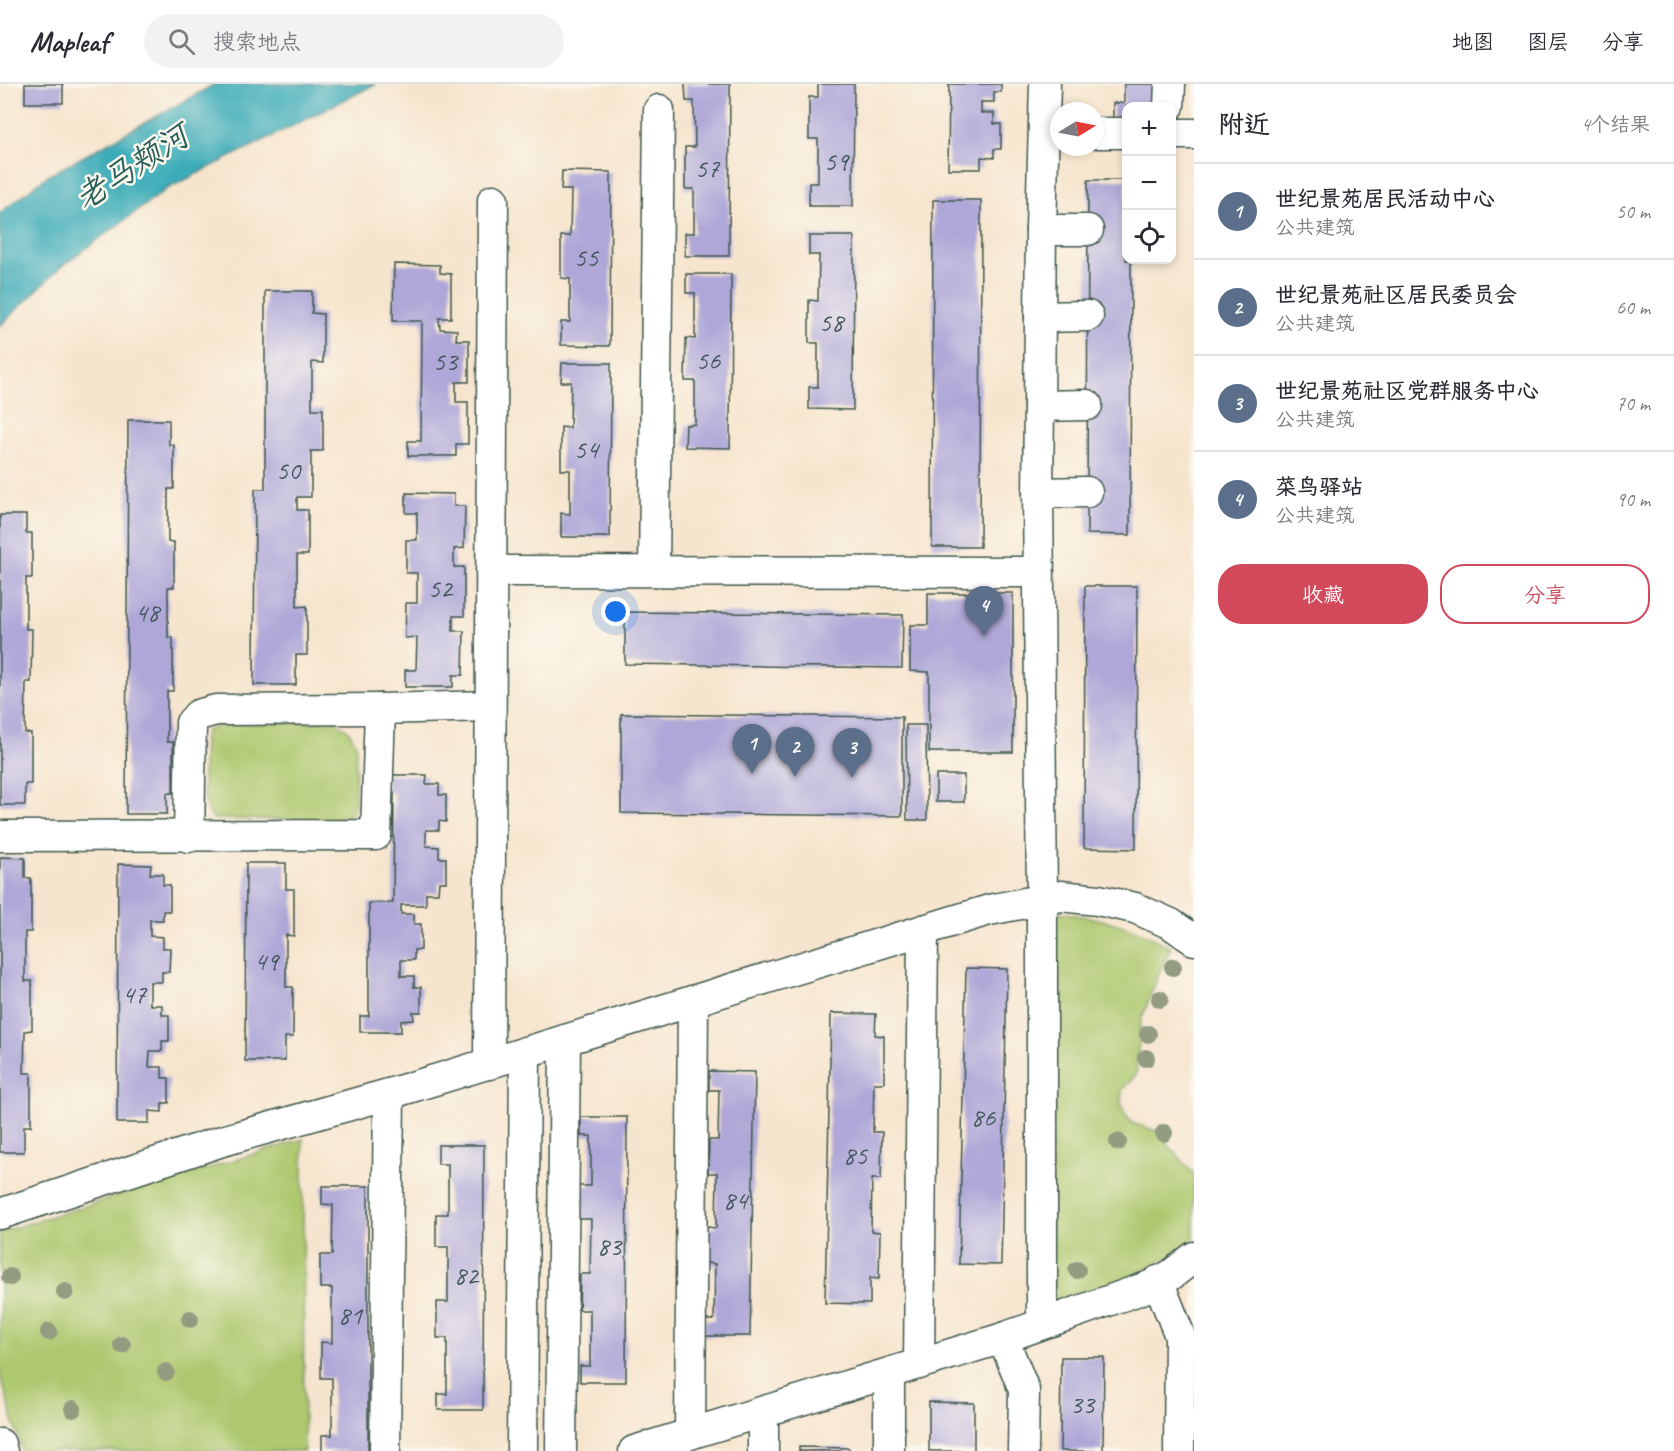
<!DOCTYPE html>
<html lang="zh">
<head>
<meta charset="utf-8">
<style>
	:root { --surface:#fff; --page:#f2f2f3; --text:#2b2b33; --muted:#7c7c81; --line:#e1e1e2; --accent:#d1495b }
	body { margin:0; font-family:Caveat,"LXGW WenKai TC",sans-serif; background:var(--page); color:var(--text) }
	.controls { position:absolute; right:18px; top:18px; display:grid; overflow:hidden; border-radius:12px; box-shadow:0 3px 9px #0003 }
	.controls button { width:54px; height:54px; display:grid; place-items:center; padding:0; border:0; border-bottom:2px solid var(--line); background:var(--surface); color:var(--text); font:30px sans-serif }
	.compass { position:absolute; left:1050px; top:18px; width:54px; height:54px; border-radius:50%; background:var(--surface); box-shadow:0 3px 9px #0003; rotate:80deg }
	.you { position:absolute; left:616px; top:528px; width:21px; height:21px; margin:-15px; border:4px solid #fff; border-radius:50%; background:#1a73e8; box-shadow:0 0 0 9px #1a73e833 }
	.badge { display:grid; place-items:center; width:39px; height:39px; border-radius:50%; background:var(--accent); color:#fff; font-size:20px; font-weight:700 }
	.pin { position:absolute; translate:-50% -50px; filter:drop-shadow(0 2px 3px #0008) }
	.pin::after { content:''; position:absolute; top:32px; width:21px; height:18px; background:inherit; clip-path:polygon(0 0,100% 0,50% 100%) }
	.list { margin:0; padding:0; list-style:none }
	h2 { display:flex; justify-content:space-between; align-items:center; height:78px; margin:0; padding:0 24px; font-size:26px }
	h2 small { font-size:20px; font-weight:400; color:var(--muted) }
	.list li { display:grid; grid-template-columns:39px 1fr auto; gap:18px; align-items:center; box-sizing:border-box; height:96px; padding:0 24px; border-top:2px solid var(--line) }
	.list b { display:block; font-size:22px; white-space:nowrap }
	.list p { margin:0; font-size:20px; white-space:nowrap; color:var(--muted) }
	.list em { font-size:20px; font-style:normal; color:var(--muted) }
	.actions { display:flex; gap:12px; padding:18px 24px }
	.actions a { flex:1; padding:14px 0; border:2px solid var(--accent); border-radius:24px; text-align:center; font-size:21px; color:var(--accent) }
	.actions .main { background:var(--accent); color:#fff }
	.icon { flex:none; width:33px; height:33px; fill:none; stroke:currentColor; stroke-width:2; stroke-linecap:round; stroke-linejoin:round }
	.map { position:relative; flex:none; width:1194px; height:1367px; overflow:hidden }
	header { display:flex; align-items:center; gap:36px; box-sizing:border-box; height:84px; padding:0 30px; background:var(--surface); border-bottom:2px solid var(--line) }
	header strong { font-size:28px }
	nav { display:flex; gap:33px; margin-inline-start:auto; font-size:21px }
	.search { width:420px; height:54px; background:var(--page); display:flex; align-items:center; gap:15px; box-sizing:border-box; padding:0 21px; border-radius:33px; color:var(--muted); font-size:22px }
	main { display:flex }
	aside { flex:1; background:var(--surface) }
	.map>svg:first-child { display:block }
	.green { fill:#adc86e; stroke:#668251; stroke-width:1.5 }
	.water { fill:#3babb8; stroke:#2d7476; stroke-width:1.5 }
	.building { fill:#aea7d8 }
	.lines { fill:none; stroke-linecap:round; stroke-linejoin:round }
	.minor-casing { stroke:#3f564b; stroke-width:33 }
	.minor { stroke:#fff; stroke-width:30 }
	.tree { fill:#939c81 }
	.labels { text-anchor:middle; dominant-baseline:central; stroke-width:5; stroke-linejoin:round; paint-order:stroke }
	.number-label { font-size:27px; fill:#43585d }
	.water-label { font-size:32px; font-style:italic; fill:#275e5c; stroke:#fbf7ec }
</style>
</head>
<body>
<header>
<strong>Mapleaf</strong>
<div class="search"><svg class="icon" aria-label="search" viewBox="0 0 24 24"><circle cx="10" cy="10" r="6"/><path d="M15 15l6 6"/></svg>搜索地点</div>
<nav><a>地图</a><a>图层</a><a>分享</a></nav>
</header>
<main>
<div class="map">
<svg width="1194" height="1367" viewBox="0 0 1194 1367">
	<rect width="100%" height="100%" fill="#fbf7ec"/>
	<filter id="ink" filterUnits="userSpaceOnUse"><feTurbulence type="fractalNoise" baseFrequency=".0167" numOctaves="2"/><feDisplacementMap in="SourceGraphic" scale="12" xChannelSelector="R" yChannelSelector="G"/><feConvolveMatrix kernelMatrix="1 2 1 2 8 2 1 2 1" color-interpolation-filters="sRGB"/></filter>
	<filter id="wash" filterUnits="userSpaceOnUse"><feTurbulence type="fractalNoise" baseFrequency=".008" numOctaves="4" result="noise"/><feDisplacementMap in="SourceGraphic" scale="24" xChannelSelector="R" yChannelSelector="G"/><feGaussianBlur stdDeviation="1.35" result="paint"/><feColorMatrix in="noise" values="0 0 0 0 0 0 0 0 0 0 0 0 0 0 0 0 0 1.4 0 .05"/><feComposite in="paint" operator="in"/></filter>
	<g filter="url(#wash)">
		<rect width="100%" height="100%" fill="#f6e5ce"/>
		<g class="green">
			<path d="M335,637l13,9 8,14 -1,64 -6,8 -7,4 -128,-1c-16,-14 -10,-59 -10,-80l2,-8 14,-6z"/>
			<path d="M1054,827c44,7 78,13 117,37l-12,25 -18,48 -5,54 -14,15 -1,11 3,12 8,10 24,8 38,43v65c-40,35 -94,48 -144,64z"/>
			<polygon points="303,1055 304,1367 22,1367 0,1291 0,1148"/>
		</g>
		<polygon class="water" points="215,0 376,0 167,105 61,183 0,242 0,129 46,93"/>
		<g id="blocks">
			<g class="building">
				<rect x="25" y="0" width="38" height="19"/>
				<polygon points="685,0 730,0 729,172 685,172 685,149 694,149 694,105 685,105 685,63 695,63 694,17 686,17"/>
				<polygon points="818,0 854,0 853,122 809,122 809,99 818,99 818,55 809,55 809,13 818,13"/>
				<polygon points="949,0 1001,0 1001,8 994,8 994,18 981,18 981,29 994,29 994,40 1001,40 1001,65 994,65 994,74 981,73 981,85 948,85"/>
				<polygon points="1124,0 1159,0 1159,22 1126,22 1126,36 1113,36 1113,19 1124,19"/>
				<polygon points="562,87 611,88 610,262 561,261 561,238 570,238 570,195 561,194 561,152 570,152 571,106 561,106"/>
				<polygon points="1088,96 1126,96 1126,176 1131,176 1130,451 1087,450"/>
				<polygon points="933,116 981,116 980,463 932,463"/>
				<polygon points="809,152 854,152 853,326 809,325 809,303 818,303 818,259 809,259 809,216 818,217 819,171 809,171"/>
				<polygon points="394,180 440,181 440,189 451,190 451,234 439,234 440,245 457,246 456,256 469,256 469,298 456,298 456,318 468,318 468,360 456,360 456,372 408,372 408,357 421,357 422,237 393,237"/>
				<polygon points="686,190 731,190 730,364 685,363 686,341 695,340 695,297 685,297 686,254 695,255 695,209 686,209"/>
				<polygon points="265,207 312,207 312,229 323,230 323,279 312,278 312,325 323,325 323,367 311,367 311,413 297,413 297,426 308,426 308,471 297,471 297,523 307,522 307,571 296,571 296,601 254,601 255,405 265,405"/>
				<polygon points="562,279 611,279 610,453 561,453 561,429 570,430 570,386 561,386 561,343 570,344 571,298 561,298"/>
				<polygon points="128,336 169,336 169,361 174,361 174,405 168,405 168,458 174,458 174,503 168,503 168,554 173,554 173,607 167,607 167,658 173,658 173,709 167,709 167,730 126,730"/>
				<polygon points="406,409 454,410 454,422 465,422 464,464 454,465 454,483 464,483 464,532 453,532 453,547 464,547 463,591 453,591 453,603 405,603 405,586 416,586 417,553 405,554 406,519 417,519 417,489 406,489 406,456 417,456 417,429 406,429"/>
				<polygon points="0,431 26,431 26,449 32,449 32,494 26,494 26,545 32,545 31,598 26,598 25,649 31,649 31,700 25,700 25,721 0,721"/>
				<polygon points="1085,502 1137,502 1136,765 1084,764"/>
				<polygon points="928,509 1013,509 1013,668 929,668 929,588 910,587 910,541 928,541"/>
				<polygon points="625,528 903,531 902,584 625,580"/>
				<polygon points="621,630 902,633 902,732 621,729"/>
				<polygon points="906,641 926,641 927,736 907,736"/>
				<polygon points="386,691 427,691 426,700 439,700 439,711 446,711 446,738 439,737 439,746 426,746 426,762 439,763 439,774 446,774 446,798 439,798 438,809 426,809 426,821 401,821 401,830 414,830 414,840 421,840 421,866 414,866 414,876 401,876 401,892 414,892 414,903 421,903 421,928 413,928 414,936 401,937 401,948 360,948 360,932 369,932 369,819 393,819 394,709 386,709"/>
				<rect x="936" y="691" width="28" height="27"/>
				<polygon points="0,773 25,774 25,794 31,794 31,848 25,848 25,897 32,897 32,946 25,947 24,989 31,989 31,1042 24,1042 24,1068 0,1068"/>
				<polygon points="246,779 286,779 286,805 294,805 294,852 286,851 286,903 293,903 293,953 285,953 285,977 245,977"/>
				<polygon points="118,780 151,781 150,790 163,790 163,801 170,801 170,827 163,827 163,836 150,836 150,852 163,853 163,864 170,864 169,888 162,888 162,898 150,898 150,921 162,921 162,931 169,931 169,957 162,957 162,967 150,967 149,983 162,983 162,994 169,994 169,1019 162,1019 162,1028 149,1027 149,1039 117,1039"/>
				<polygon points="966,884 1007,885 1001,1181 959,1180"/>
				<polygon points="831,929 876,930 875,951 884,952 884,999 874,999 873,1048 882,1048 881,1095 872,1095 871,1147 880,1148 879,1195 870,1194 870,1220 825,1219"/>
				<polygon points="709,987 755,988 750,1252 704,1252 705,1236 714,1236 715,1180 706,1179 707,1143 716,1144 717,1089 708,1089 709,1056 718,1056 719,1006 709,1006"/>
				<polygon points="581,1033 627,1033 626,1298 580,1298 580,1282 590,1282 590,1226 579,1226 580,1190 590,1190 591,1135 578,1135 579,1102 591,1102 591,1052 581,1052"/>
				<polygon points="438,1061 484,1061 483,1326 438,1326 438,1310 447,1310 447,1254 437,1254 437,1218 448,1218 448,1163 436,1163 436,1130 448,1130 448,1080 438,1080"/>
				<polygon points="322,1102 368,1102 368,1367 322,1367 322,1351 332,1351 332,1294 321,1294 321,1258 332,1259 332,1204 320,1204 320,1171 332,1171 333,1121 322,1120"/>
				<polygon points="1061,1273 1104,1273 1103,1367 1060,1367"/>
				<polygon points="929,1318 974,1319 974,1367 929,1367"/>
				<polygon points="799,1363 849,1364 849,1367 799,1367"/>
			</g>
		</g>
	</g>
	<g filter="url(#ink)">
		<use href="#blocks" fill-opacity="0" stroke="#3f564b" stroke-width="1.5"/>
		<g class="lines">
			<defs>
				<g id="minor">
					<polyline points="1169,22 1170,0"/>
					<polyline points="1095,49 1126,49"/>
					<polyline points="1172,50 1194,50"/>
					<polyline points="1041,146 1088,146"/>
					<polyline points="1040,233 1088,232"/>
					<polyline points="1039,322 1087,321"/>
					<polyline points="1038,409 1087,408"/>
					<polyline points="491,487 1038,488"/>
					<polyline points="654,487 659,26"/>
					<polyline points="0,752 376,751 380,625"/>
					<polyline points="189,753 191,639 198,631 216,626 380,625 490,622"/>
					<polyline points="489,980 493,116"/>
					<polyline points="0,1130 222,1057 389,1010 989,826 1061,812 1098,816 1135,824 1171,840 1194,856"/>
					<polyline points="1158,1197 1180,1252 1179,1367"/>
					<polyline points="1042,1240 1042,814 1038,409 1041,146 1045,0"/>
					<polyline points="1003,1254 1024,1306 1023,1367"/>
					<polyline points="919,1280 923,846"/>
					<polyline points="690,1350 693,917"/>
					<polyline points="0,1360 2,1367"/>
					<polyline points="385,1367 389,1010"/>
					<polyline points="522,1367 525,968"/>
					<polyline points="561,1367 565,956"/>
					<polyline points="634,1367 1003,1254 1150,1202 1171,1191 1194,1173"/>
					<polyline points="763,1367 763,1328"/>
					<polyline points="889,1367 889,1290"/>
				</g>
			</defs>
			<use href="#minor" class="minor-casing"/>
			<use href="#minor" class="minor"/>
		</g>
		<g class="tree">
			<circle cx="1173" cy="883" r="9"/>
			<circle cx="1160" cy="915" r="9"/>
			<circle cx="1148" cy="950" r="9"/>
			<circle cx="1146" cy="974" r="9"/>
			<circle cx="1164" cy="1049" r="9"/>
			<circle cx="1118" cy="1058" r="9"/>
			<circle cx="1077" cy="1186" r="9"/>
			<circle cx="10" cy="1193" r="9"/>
			<circle cx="65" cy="1208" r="9"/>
			<circle cx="190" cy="1235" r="9"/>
			<circle cx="49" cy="1248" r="9"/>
			<circle cx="122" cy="1261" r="9"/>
			<circle cx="166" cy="1288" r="9"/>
			<circle cx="73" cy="1325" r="9"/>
		</g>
	</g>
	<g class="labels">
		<g class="number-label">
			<text x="836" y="77">59</text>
			<text x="707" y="84">57</text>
			<text x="586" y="173">55</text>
			<text x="831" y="238">58</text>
			<text x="708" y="276">56</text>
			<text x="445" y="277">53</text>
			<text x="586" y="365">54</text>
			<text x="288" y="386">50</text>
			<text x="440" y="504">52</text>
			<text x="147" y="528">48</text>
			<text x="266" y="877">49</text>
			<text x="134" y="910">47</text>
			<text x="983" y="1033">86</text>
			<text x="855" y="1071">85</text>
			<text x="735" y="1116">84</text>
			<text x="609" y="1162">83</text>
			<text x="466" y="1191">82</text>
			<text x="350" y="1231">81</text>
			<text x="1082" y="1320">33</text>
		</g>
		<g class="water-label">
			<text transform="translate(132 83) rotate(-33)">老马颊河</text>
		</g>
	</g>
</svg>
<div class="controls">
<button>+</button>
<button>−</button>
<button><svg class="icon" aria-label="locate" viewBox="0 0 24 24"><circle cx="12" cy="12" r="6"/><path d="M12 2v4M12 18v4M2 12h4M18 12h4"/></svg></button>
</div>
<svg class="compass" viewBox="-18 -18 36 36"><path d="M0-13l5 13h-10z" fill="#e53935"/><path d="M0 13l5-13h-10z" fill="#7c7c81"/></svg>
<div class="you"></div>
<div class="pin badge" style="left:752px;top:690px;background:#5c6f8a">1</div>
<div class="pin badge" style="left:795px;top:693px;background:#5c6f8a">2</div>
<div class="pin badge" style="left:852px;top:694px;background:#5c6f8a">3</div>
<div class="pin badge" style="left:984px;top:552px;background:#5c6f8a">4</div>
</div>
<aside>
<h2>附近<small>4个结果</small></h2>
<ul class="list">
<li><span class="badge" style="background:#5c6f8a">1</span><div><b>世纪景苑居民活动中心</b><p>公共建筑</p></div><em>50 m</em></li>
<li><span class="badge" style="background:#5c6f8a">2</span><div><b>世纪景苑社区居民委员会</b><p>公共建筑</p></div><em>60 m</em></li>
<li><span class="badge" style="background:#5c6f8a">3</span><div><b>世纪景苑社区党群服务中心</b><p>公共建筑</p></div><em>70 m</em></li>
<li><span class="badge" style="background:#5c6f8a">4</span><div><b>菜鸟驿站</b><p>公共建筑</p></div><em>90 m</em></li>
</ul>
<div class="actions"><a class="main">收藏</a><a>分享</a></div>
</aside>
</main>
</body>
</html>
